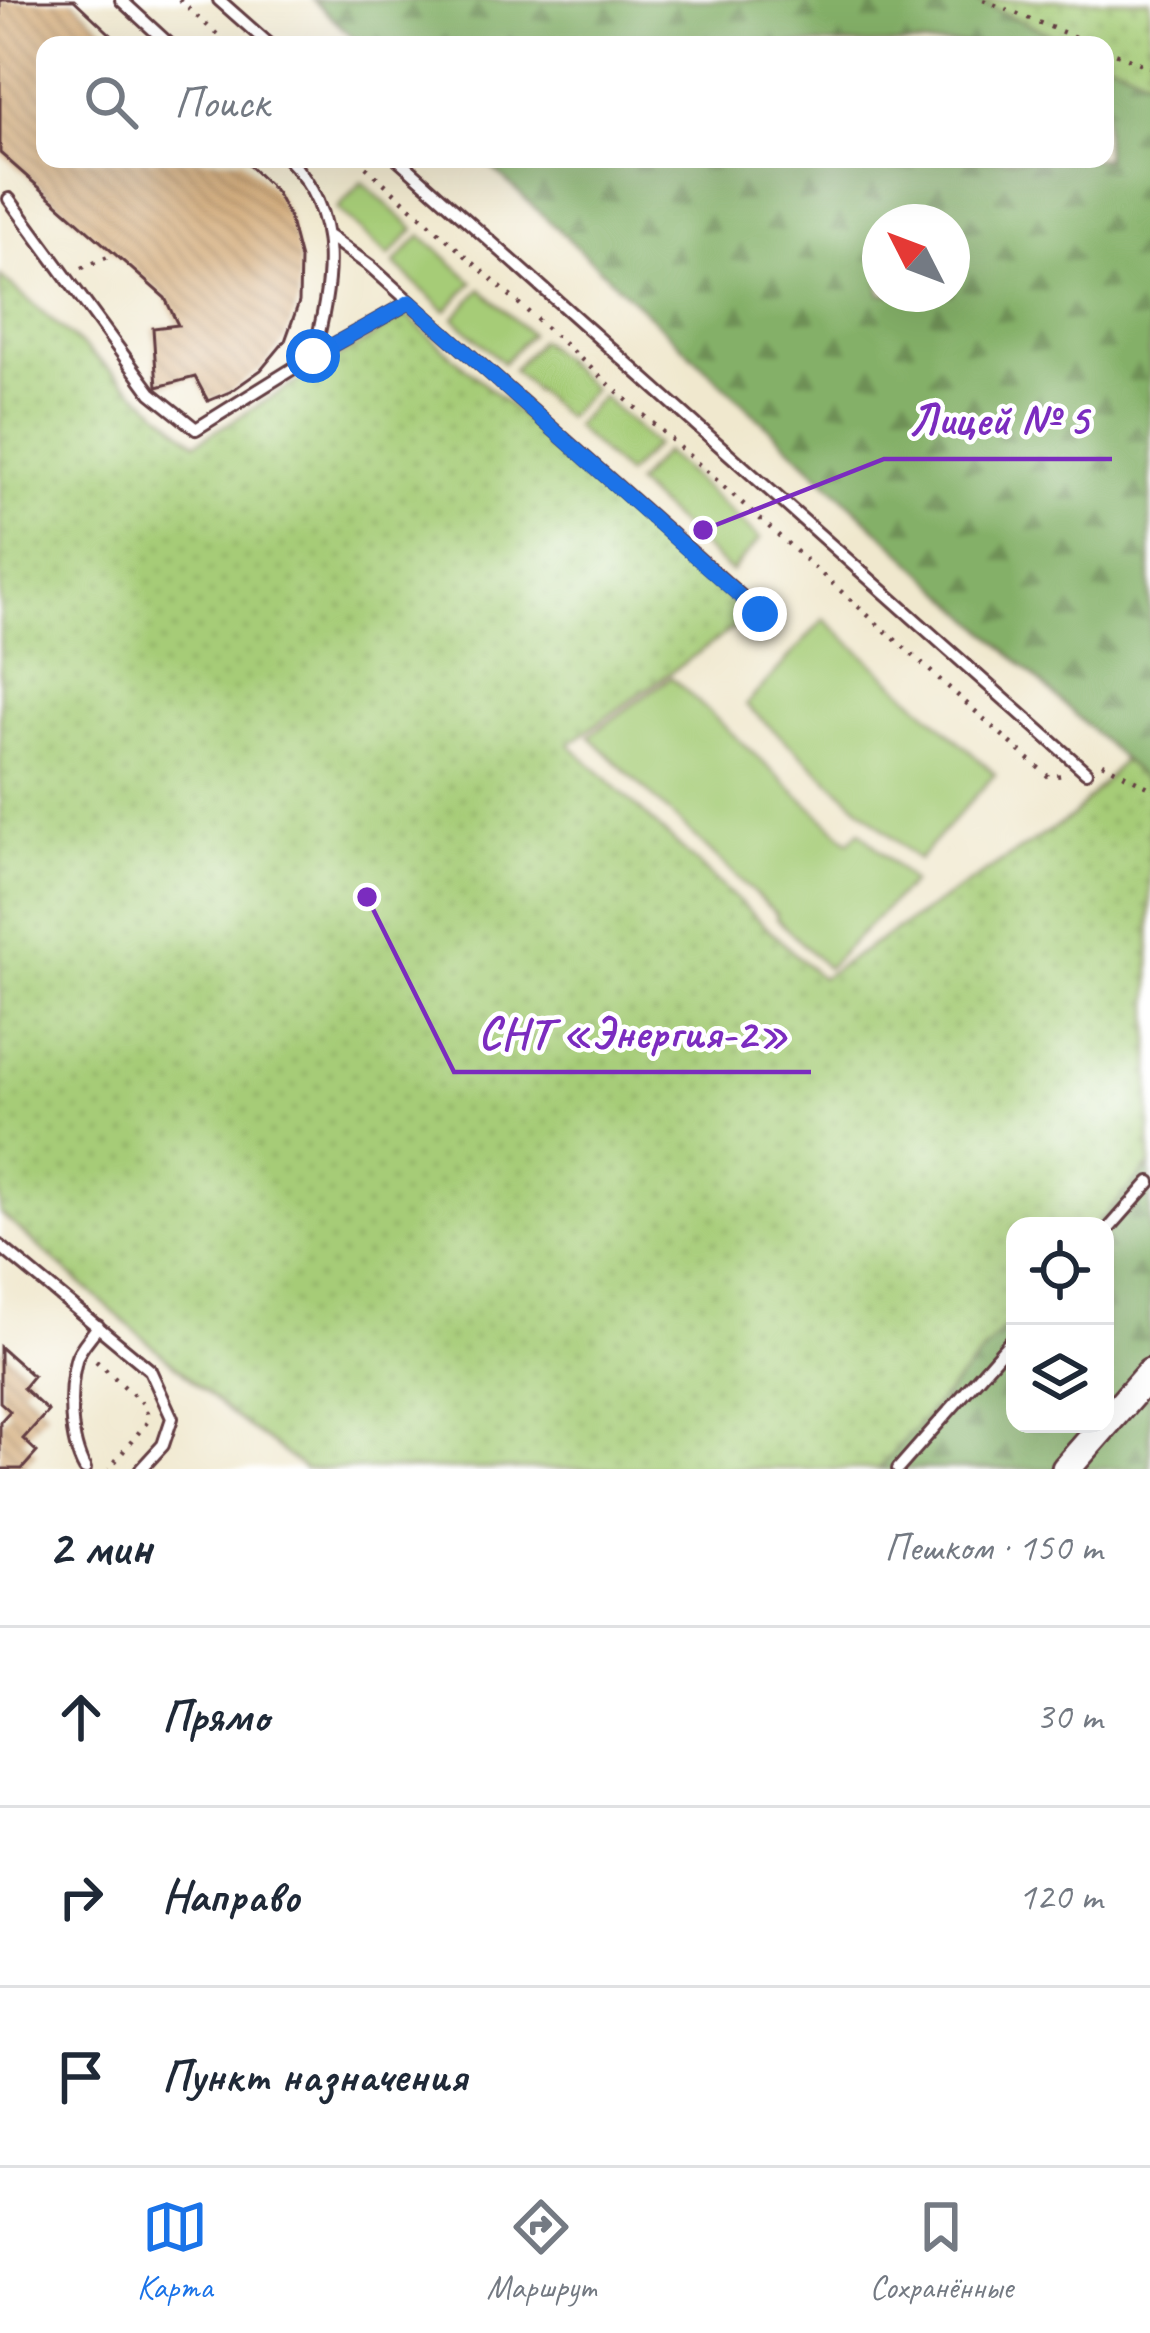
<!DOCTYPE html>
<html lang="ru">
<head>
<meta charset="utf-8">
<style>
	:root { --surface:#fff; --page:#f6f6f7; --text:#1f2937; --muted:#747a83; --line:#e0e1e3; --accent:#1a73e8 }
	body { margin:0; font-family:Caveat,sans-serif; background:var(--page); color:var(--text) }
	.controls { position:absolute; right:36px; bottom:36px; display:grid; overflow:hidden; border-radius:24px; box-shadow:0 12px 48px #0002 }
	.controls button { width:108px; height:108px; display:grid; place-items:center; padding:0; border:0; border-bottom:3px solid var(--line); background:var(--surface); color:var(--text); font:60px sans-serif }
	.compass { position:absolute; left:862px; top:204px; width:108px; height:108px; border-radius:50%; background:var(--surface); box-shadow:0 12px 48px #0002; rotate:312deg }
	.stop { position:absolute; width:36px; height:36px; margin:-27px; border:9px solid #1a73e8; border-radius:50%; background:#fff }
	.stop.end { background:#1a73e8; border-color:#fff; box-shadow:0 3px 12px #0008 }
	.list { margin:0; padding:0; list-style:none }
	h2 { display:flex; justify-content:space-between; align-items:center; height:156px; margin:0; padding:0 48px; font-size:51px }
	h2 small { font-size:39px; font-weight:400; color:var(--muted) }
	.list li { display:grid; grid-template-columns:78px 1fr auto; gap:36px; align-items:center; box-sizing:border-box; height:180px; padding:0 48px; border-top:3px solid var(--line) }
	.list b { display:block; font-size:45px; white-space:nowrap }
	.list em { font-size:39px; font-style:normal; color:var(--muted) }
	.icon { flex:none; width:66px; height:66px; fill:none; stroke:currentColor; stroke-width:2; stroke-linecap:round; stroke-linejoin:round }
	.map { position:relative; flex:none; width:1150px; height:1469px; overflow:hidden }
	.search { position:absolute; background:var(--surface); box-shadow:0 12px 48px #0002; left:36px; right:36px; top:36px; height:132px; display:flex; align-items:center; gap:30px; box-sizing:border-box; padding:0 42px; border-radius:24px; color:var(--muted); font-size:45px }
	.sheet { height:696px; background:var(--surface) }
	nav { display:flex; justify-content:space-around; align-items:center; box-sizing:border-box; height:168px; border-top:3px solid var(--line); background:var(--surface); font-size:33px; color:var(--muted) }
	nav a { display:grid; justify-items:center; gap:6px }
	nav .on { color:var(--accent) }
	.map>svg:first-child { display:block }
	.grass { fill:url(#grass-dots); stroke:#787651; stroke-width:3 }
	.forest { fill:url(#forest-firs); stroke:#67684a; stroke-width:3; fill-rule:evenodd }
	.park { fill:#a6cc77; stroke:#787651; stroke-width:3 }
	.building { fill:url(#building-back-hatch) }
	.lines { fill:none; stroke-linecap:round; stroke-linejoin:round }
	.service-casing { stroke:#633d43; stroke-width:16 }
	.tertiary-casing { stroke:#633d43; stroke-width:33 }
	.path { stroke:#633d43; stroke-width:4.5; stroke-dasharray:3 9; stroke-linecap:butt }
	.service { stroke:#fff; stroke-width:10 }
	.tertiary { stroke:#fff; stroke-width:27 }
	.route { stroke:#1a73e8; stroke-width:15 }
	.leader { fill:none; stroke:#7b2cbf; stroke-width:4.5 }
	.callout-dot { fill:#7b2cbf; stroke:#fff; stroke-width:4.5 }
	.callout-label { font-size:45px; text-anchor:middle; font-weight:bold; fill:#7b2cbf; stroke:#fff; stroke-width:9; stroke-linejoin:round; paint-order:stroke }
</style>
</head>
<body>
<div class="map">
<svg width="1150" height="1469" viewBox="0 0 1150 1469">
	<defs>
		<pattern id="grass-dots" width="8" height="8" patternUnits="userSpaceOnUse" patternTransform="scale(3)"><rect width="8" height="8" fill="#a6cc77"/><path d="M2 2h.1M6 6h.1" fill="none" stroke="#90af67" stroke-width="1.8" stroke-linecap="round"/></pattern>
		<pattern id="forest-firs" width="22" height="20" patternUnits="userSpaceOnUse" patternTransform="scale(3)"><rect width="22" height="20" fill="#84b068"/><path d="M5 1l3.5 6h-7zM16 11l3.5 6h-7z" fill="#6e8f56"/></pattern>
		<pattern id="building-back-hatch" width="6" height="6" patternUnits="userSpaceOnUse" patternTransform="scale(3)"><rect width="6" height="6" fill="#d3ac7a"/><path d="M-1 5l2 2M0 0l6 6M5-1l2 2" fill="none" stroke="#ad8b64"/></pattern>
	</defs>
	<rect width="100%" height="100%" fill="#fff"/>
	<filter id="ink" filterUnits="userSpaceOnUse"><feTurbulence type="fractalNoise" baseFrequency=".00833" numOctaves="2"/><feDisplacementMap in="SourceGraphic" scale="24" xChannelSelector="R" yChannelSelector="G"/><feConvolveMatrix kernelMatrix="1 2 1 2 8 2 1 2 1" color-interpolation-filters="sRGB"/></filter>
	<filter id="wash" filterUnits="userSpaceOnUse"><feTurbulence type="fractalNoise" baseFrequency=".004" numOctaves="4" result="noise"/><feDisplacementMap in="SourceGraphic" scale="48" xChannelSelector="R" yChannelSelector="G"/><feGaussianBlur stdDeviation="2.7" result="paint"/><feColorMatrix in="noise" values="0 0 0 0 0 0 0 0 0 0 0 0 0 0 0 0 0 1.4 0 .05"/><feComposite in="paint" operator="in"/></filter>
	<g filter="url(#wash)">
		<rect width="100%" height="100%" fill="#f0e8ce"/>
		<g class="grass">
			<polygon points="975,0 1150,0 1150,79 1105,59 1105,45 1074,45"/>
			<polygon points="0,276 196,443 407,316 749,617 569,744 821,978 1073,816 1124,759 1150,785 1150,1166 1096,1226 1015,1226 1015,1317 879,1469 305,1469 231,1414 0,1213"/>
		</g>
		<g class="forest">
			<polygon points="313,0 975,0 1074,45 361,45"/>
			<path d="M1105,59l45,20v706l-667,-626h622zM952,222v72h-72v-72z"/>
			<polygon points="1150,1166 1150,1469 879,1469 1015,1317 1015,1424 1105,1424 1105,1226 1096,1226"/>
		</g>
		<g class="park">
			<polygon points="362,182 414,229 389,256 337,209"/>
			<polygon points="421,235 473,282 446,311 394,264"/>
			<polygon points="481,289 530,334 503,363 454,318"/>
			<polygon points="540,340 593,389 566,418 513,370"/>
			<polygon points="602,396 655,445 626,475 574,426"/>
			<polygon points="664,452 760,539 731,572 635,484"/>
			<polygon points="824,619 995,774 918,860 746,705"/>
			<polygon points="671,677 849,842 860,831 912,882 827,968 776,918 777,915 589,736"/>
		</g>
		<g id="blocks">
			<g class="building">
				<polygon points="0,0 74,0 122,45 45,45 45,159 242,159 276,192 289,217 300,259 299,302 285,341 261,370 230,392 208,401 195,377 157,387 153,328 178,325 165,298 0,153"/>
				<polygon points="0,1347 33,1376 23,1388 48,1411 23,1439 37,1452 22,1469 0,1469 0,1422 10,1411 0,1402"/>
			</g>
		</g>
	</g>
	<g filter="url(#ink)">
		<use href="#blocks" fill-opacity="0" stroke="#633d43" stroke-width="3"/>
		<g class="lines">
			<defs>
				<g id="service">
					<polyline points="121,0 170,45"/>
					<polyline points="219,0 270,45"/>
					<polyline points="398,159 1086,772"/>
					<path d="M9,199l142,194 45,36 117,-73c19,-69 31,-141 -25,-197"/>
					<polyline points="410,302 760,613"/>
					<polyline points="313,356 410,302 370,266 330,237"/>
					<polyline points="1105,1233 1150,1182"/>
					<polyline points="0,1246 150,1370 172,1418 163,1445 141,1469"/>
					<path d="M85,1469c-16,-28 -17,-78 -9,-109 3,-12 15,-23 22,-34"/>
					<polyline points="898,1469 1015,1336"/>
				</g>
				<polyline id="tertiary" points="1066,1469 1150,1373"/>
			</defs>
			<use href="#service" class="service-casing"/>
			<use href="#tertiary" class="tertiary-casing"/>
			<g class="path">
				<polyline points="179,0 229,45"/>
				<polyline points="983,0 1095,45"/>
				<polyline points="1105,49 1150,67"/>
				<polyline points="357,159 1049,777 1063,775"/>
				<polyline points="82,268 115,254"/>
				<polyline points="1102,763 1150,788"/>
				<polyline points="96,1361 146,1406 148,1421 109,1469"/>
			</g>
			<use href="#service" class="service"/>
			<use href="#tertiary" class="tertiary"/>
		</g>
	</g>
	<g class="lines" filter="url(#ink)">
		<polyline class="route" points="313,356 410,302 760,614"/>
	</g>
	<path class="leader" d="M703 530L884 459H1112M367 897L454 1072H811"/>
	<g class="callout-dot">
		<circle cx="703" cy="530" r="12"/>
		<circle cx="367" cy="897" r="12"/>
	</g>
	<g class="callout-label">
		<text x="998" y="434">Лицей № 5</text>
		<text x="633" y="1048">СНТ «Энергия-2»</text>
	</g>
</svg>
<div class="controls">
<button><svg class="icon" aria-label="locate" viewBox="0 0 24 24"><circle cx="12" cy="12" r="6"/><path d="M12 2v4M12 18v4M2 12h4M18 12h4"/></svg></button>
<button><svg class="icon" aria-label="layers" viewBox="0 0 24 24"><path d="M12 4l9 5-9 5-9-5zM3 14l9 5 9-5"/></svg></button>
</div>
<svg class="compass" viewBox="-18 -18 36 36"><path d="M0-13l5 13h-10z" fill="#e53935"/><path d="M0 13l5-13h-10z" fill="#747a83"/></svg>
<div class="stop" style="left:313px;top:356px"></div>
<div class="stop end" style="left:760px;top:614px"></div>
<div class="search"><svg class="icon" aria-label="search" viewBox="0 0 24 24"><circle cx="10" cy="10" r="6"/><path d="M15 15l6 6"/></svg>Поиск</div>
</div>
<section class="sheet">
<h2>2 мин<small>Пешком · 150 m</small></h2>
<ul class="list">
<li><svg class="icon" aria-label="ahead" viewBox="0 0 24 24"><path d="M12 20V5M6 11l6-6 6 6"/></svg><div><b>Прямо</b></div><em>30 m</em></li>
<li><svg class="icon" aria-label="right" viewBox="0 0 24 24"><path d="M7 20v-9h11M14 6l5 5-5 5"/></svg><div><b>Направо</b></div><em>120 m</em></li>
<li><svg class="icon" aria-label="arrive" viewBox="0 0 24 24"><path d="M6 21V4h12l-3 4 3 4H6"/></svg><div><b>Пункт назначения</b></div></li>
</ul>
</section>
<nav>
<a class="on"><svg class="icon" aria-label="map" viewBox="0 0 24 24"><path d="M3 6l6-2 6 2 6-2v14l-6 2-6-2-6 2zM9 4v14M15 6v14"/></svg>Карта</a>
<a><svg class="icon" aria-label="directions" viewBox="0 0 24 24"><path d="M12 3l9 9-9 9-9-9zM9 14v-3h6M13 9l2 2-2 2"/></svg>Маршрут</a>
<a><svg class="icon" aria-label="saved" viewBox="0 0 24 24"><path d="M7 4h10v16l-5-4-5 4z"/></svg>Сохранённые</a>
</nav>
</body>
</html>
